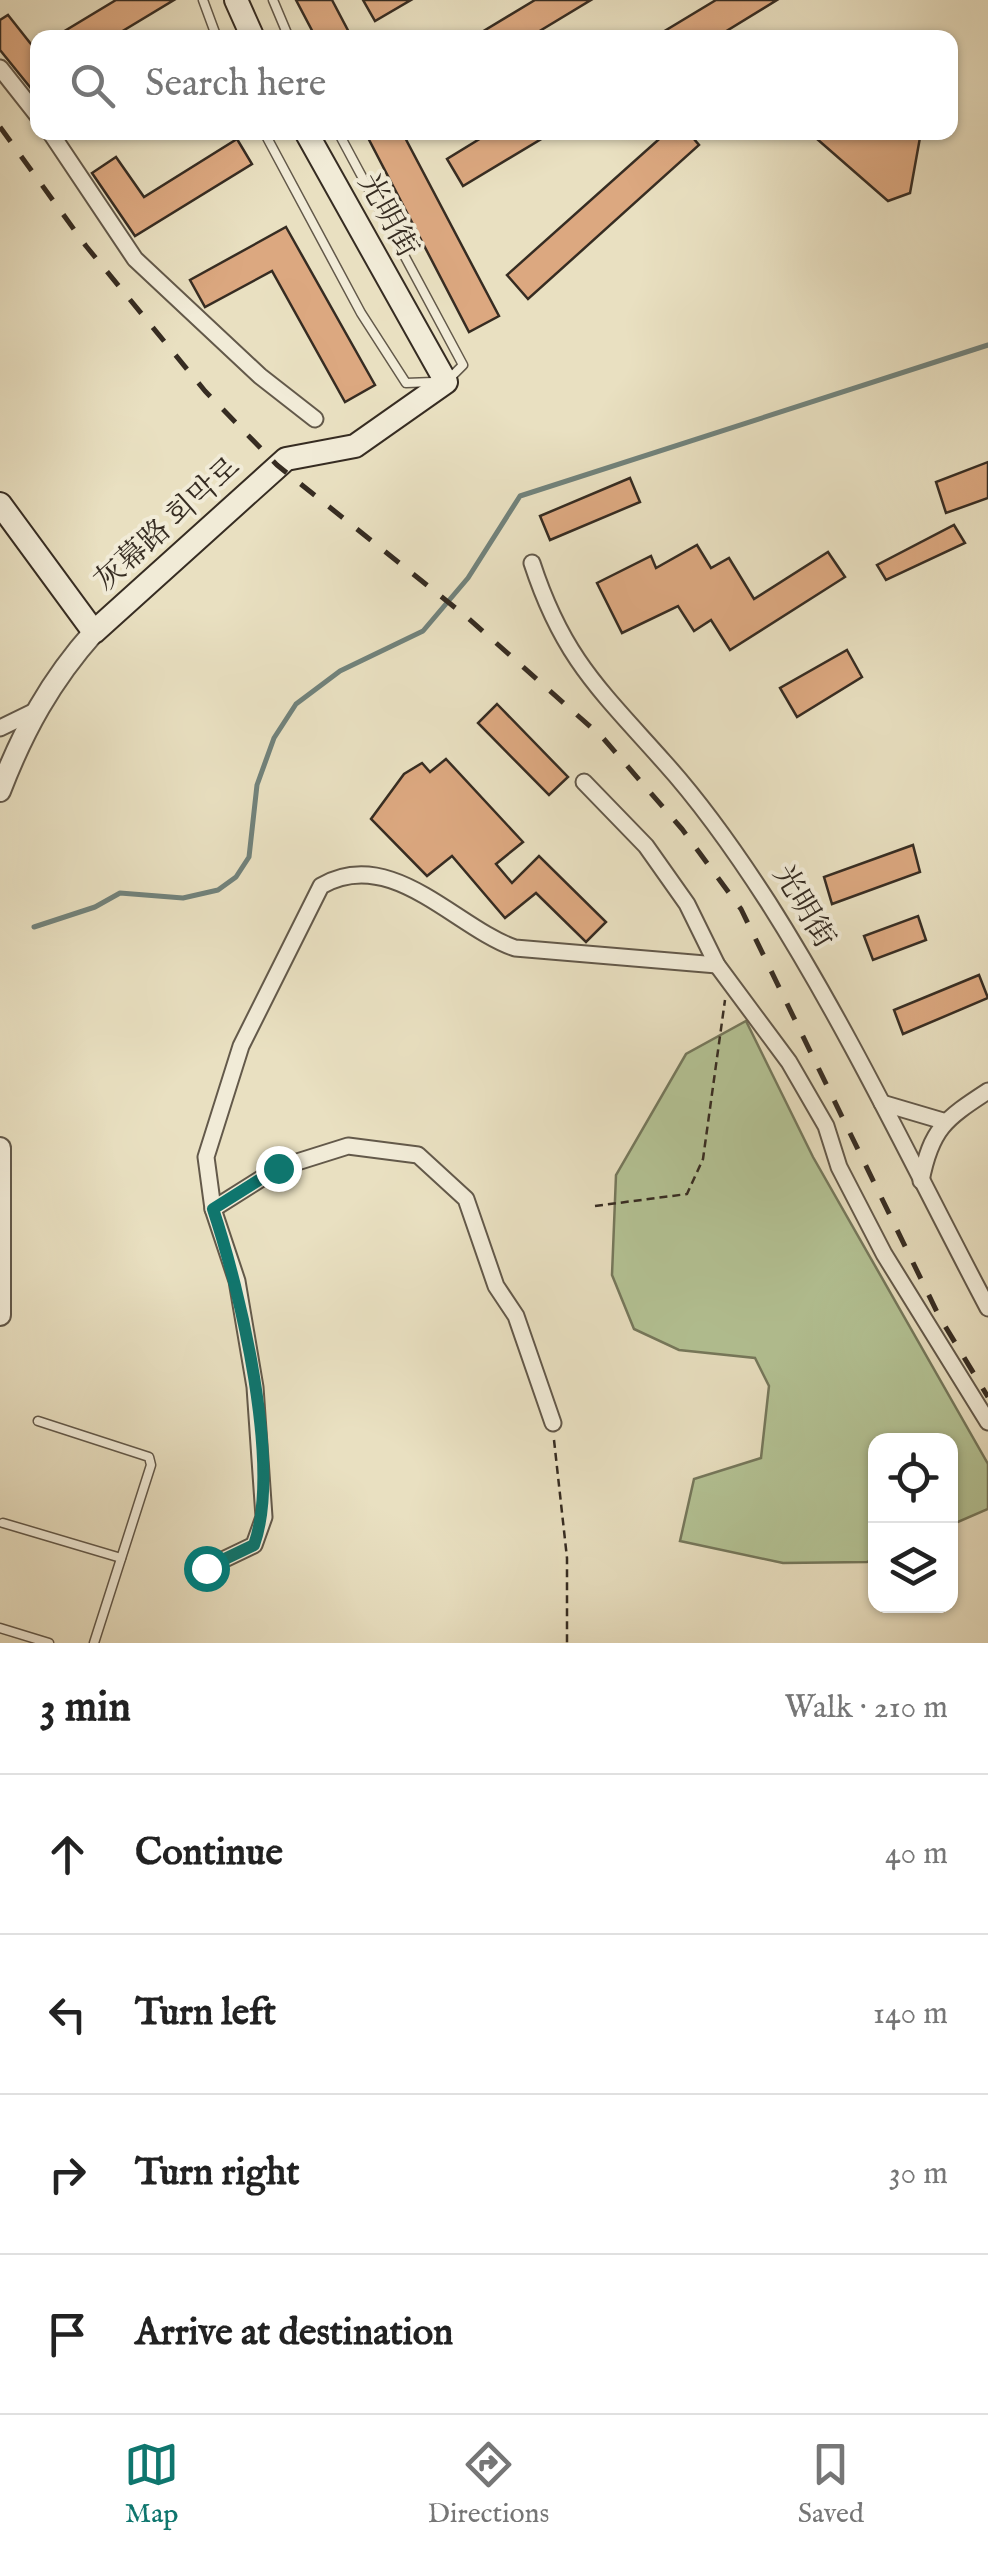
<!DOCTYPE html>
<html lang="en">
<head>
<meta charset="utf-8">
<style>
	:root { --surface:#fff; --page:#f6f6f6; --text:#222; --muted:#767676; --line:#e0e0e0; --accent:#0f766e }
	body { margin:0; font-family:"IM FELL English","Noto Serif SC","Noto Serif KR",serif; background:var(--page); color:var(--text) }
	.controls { position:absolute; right:30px; bottom:30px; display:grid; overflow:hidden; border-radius:20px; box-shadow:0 2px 8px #0004 }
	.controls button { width:90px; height:90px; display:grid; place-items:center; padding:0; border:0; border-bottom:2px solid var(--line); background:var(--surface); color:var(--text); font:50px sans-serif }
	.stop { position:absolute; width:30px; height:30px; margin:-22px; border:8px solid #0f766e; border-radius:50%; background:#fff }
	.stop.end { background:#0f766e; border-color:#fff; box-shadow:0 2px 10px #0008 }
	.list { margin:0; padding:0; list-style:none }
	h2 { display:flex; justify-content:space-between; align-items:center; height:130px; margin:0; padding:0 40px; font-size:42px }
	h2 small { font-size:32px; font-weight:400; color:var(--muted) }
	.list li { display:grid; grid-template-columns:65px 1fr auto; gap:30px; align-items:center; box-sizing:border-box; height:160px; padding:0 40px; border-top:2px solid var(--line) }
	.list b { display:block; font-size:38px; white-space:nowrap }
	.list em { font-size:32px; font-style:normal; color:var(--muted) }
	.icon { flex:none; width:55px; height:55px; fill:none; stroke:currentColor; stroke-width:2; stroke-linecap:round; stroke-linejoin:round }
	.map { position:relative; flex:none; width:988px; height:1643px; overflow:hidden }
	.search { position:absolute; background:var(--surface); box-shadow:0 2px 8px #0004; left:30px; right:30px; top:30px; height:110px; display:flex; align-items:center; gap:25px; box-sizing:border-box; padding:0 35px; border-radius:20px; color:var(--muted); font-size:38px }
	.sheet { height:770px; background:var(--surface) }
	nav { display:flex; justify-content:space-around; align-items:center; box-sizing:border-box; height:140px; border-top:2px solid var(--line); background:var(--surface); font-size:28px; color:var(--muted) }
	nav a { display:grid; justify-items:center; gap:5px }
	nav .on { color:var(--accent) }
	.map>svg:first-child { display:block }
	.green { fill:#b4c395; stroke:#75785c; stroke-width:2.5 }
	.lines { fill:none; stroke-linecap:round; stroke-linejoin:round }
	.stream { stroke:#71827b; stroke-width:5 }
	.building { fill:#dca880; stroke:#362c22; stroke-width:2.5 }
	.service-casing { stroke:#63594a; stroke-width:11 }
	.minor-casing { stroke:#63594a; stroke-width:19 }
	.tertiary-casing { stroke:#63594a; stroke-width:24 }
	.secondary-casing { stroke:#362c22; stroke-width:26 }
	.path { stroke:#362c22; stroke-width:2.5; stroke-dasharray:8 5; stroke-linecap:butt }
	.service { stroke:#f1ebd7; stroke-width:8 }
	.minor { stroke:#f1ebd7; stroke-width:15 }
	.tertiary { stroke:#f1ebd7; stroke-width:20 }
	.secondary { stroke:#f1ebd7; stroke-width:22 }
	.rail { stroke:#362c22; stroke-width:5; stroke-dasharray:18 18; stroke-linecap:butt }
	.route { stroke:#0f766e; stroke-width:12 }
	.labels { text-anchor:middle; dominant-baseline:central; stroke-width:8; stroke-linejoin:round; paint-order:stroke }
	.street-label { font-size:30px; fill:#362c22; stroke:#f1ebd7 }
</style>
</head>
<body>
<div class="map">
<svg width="988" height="1643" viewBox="0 0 988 1643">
	<rect width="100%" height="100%" fill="#e9e0c1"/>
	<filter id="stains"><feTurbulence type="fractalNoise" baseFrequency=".002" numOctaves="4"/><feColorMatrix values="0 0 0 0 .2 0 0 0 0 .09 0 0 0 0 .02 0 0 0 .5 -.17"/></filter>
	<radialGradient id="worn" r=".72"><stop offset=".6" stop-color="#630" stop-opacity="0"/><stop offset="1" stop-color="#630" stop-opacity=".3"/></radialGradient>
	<polygon class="green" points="746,1021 813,1157 988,1464 988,1509 951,1525 950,1440 876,1440 875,1558 867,1562 783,1563 680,1541 694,1479 761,1458 769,1386 755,1358 679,1350 634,1329 612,1275 616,1175 686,1054"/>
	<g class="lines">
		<polyline class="stream" points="34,927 95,907 120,893 183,898 218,890 236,877 249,857 257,785 274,738 296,704 340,671 423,631 468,578 520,496 988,345"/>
	</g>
	<g class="building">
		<polygon points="116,0 174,0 111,38 53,38"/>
		<polygon points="296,0 332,0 352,38 316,38"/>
		<polygon points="363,0 411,0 375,21"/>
		<polygon points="535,0 591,0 528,38 472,38"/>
		<polygon points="716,0 777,0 715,38 653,38"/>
		<polygon points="8,15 38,53 38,97 0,50 0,20"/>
		<polygon points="365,132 402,132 499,316 469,332"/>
		<polygon points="491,132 553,132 463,186 447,159"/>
		<polygon points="667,132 688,132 699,145 528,299 507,275"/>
		<polygon points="809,132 921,132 910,193 888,201"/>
		<polygon points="237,139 252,164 135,236 92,173 116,157 144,197"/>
		<polygon points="286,227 375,385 345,402 272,271 205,307 190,280"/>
		<polygon points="988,462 988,498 946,513 936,482"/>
		<polygon points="630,478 640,502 550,540 540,516"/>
		<polygon points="954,525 965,543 886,580 877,565"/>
		<polygon points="697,545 711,568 729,558 754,599 828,552 845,577 730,650 711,620 694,631 678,606 622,633 597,583 651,556 656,568"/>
		<polygon points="847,650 862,677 797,717 780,688"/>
		<polygon points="497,704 568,777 549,795 478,723"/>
		<polygon points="446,759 523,842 496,864 512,883 539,856 606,922 586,942 536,893 505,918 452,856 427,876 371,819 404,774 422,763 430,772"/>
		<polygon points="913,845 920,872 832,904 824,877"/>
		<polygon points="918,916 926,940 873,960 864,936"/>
		<polygon points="979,975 988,998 903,1034 894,1010"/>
	</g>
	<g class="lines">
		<defs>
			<g id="service">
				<polyline points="203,0 217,38"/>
				<polyline points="273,0 289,38"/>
				<polyline points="264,132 361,313 406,383 433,382"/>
				<polyline points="338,132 463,365 450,378"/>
				<polyline points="38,1421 149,1457 151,1465 94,1643"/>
				<polyline points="3,1523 121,1558"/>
				<polyline points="0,1628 49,1643"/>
			</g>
			<g id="minor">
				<polyline points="0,68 38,116"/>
				<polyline points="50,132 135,259 260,376 315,419"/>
				<path d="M532,563c31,95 68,127 132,199 38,42 73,92 104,140 82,129 148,270 220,406"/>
				<polyline points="0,728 35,711"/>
				<polyline points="584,782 646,846 687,904 717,965 789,1062 826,1126 839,1167 884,1254 988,1422"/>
				<polyline points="882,1103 943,1121"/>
				<path d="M921,1181c10,-52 24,-62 67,-90"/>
				<polyline points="213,1209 278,1168 348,1146 418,1155 466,1199 496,1286 516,1316 553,1423"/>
				<path d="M206,1568l48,-23 10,-28 -9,-130 -18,-106 -24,-72 -7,-52 35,-111 80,-160c70,-41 135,42 194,62l202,17"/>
			</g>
			<g id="tertiary">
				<path d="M0,791c23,-60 51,-111 94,-159"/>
				<polyline points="0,1148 0,1315"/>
			</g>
			<g id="secondary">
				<polyline points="236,0 253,38"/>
				<polyline points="0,504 94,632 286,459 355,446 446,382 306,132"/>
			</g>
		</defs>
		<use href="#service" class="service-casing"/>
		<use href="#minor" class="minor-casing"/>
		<use href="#tertiary" class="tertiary-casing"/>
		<use href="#secondary" class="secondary-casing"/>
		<g class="path">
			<polyline points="595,1206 687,1194 703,1159 725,1000"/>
			<polyline points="554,1440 567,1558 567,1643"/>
		</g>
		<use href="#service" class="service"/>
		<use href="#minor" class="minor"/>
		<use href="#tertiary" class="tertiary"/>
		<use href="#secondary" class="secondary"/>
		<polyline class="rail" points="0,127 86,246 205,391 277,465 468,618 603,738 682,829 741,909 939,1316 988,1397"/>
	</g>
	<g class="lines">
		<path class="route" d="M206,1568l48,-23c28,-79 -14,-255 -41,-336l65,-41"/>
	</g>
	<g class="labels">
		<g class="street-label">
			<text transform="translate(387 216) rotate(61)">光明街</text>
			<text transform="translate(168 525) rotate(-42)">灰幕路 회막로</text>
			<text transform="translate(803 907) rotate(59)">光明街</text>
		</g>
	</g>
	<rect width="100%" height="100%" filter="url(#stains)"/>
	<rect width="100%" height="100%" fill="url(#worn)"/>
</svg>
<div class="controls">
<button><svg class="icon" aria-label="locate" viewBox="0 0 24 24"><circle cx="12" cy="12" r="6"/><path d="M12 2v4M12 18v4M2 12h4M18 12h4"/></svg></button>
<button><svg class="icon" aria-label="layers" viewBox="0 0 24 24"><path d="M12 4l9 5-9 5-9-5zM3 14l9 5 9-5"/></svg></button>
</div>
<div class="stop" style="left:206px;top:1568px"></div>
<div class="stop end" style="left:278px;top:1168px"></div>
<div class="search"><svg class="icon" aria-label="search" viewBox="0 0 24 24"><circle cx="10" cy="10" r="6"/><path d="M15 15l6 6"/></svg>Search here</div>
</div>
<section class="sheet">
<h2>3 min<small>Walk · 210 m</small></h2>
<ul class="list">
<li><svg class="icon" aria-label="ahead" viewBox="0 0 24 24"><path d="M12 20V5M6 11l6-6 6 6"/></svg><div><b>Continue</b></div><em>40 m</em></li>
<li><svg class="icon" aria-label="left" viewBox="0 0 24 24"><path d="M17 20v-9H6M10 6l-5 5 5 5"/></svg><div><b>Turn left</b></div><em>140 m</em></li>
<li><svg class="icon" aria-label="right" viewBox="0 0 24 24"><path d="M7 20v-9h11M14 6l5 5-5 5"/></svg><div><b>Turn right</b></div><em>30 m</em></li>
<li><svg class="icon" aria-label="arrive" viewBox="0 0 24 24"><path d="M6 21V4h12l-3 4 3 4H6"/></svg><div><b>Arrive at destination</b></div></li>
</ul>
</section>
<nav>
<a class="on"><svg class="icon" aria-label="map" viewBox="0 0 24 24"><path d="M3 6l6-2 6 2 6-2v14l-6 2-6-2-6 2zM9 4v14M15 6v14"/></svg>Map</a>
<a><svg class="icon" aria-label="directions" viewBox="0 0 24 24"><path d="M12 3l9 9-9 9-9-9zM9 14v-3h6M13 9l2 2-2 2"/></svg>Directions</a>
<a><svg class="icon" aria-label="saved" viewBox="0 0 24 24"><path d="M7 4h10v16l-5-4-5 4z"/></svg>Saved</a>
</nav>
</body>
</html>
